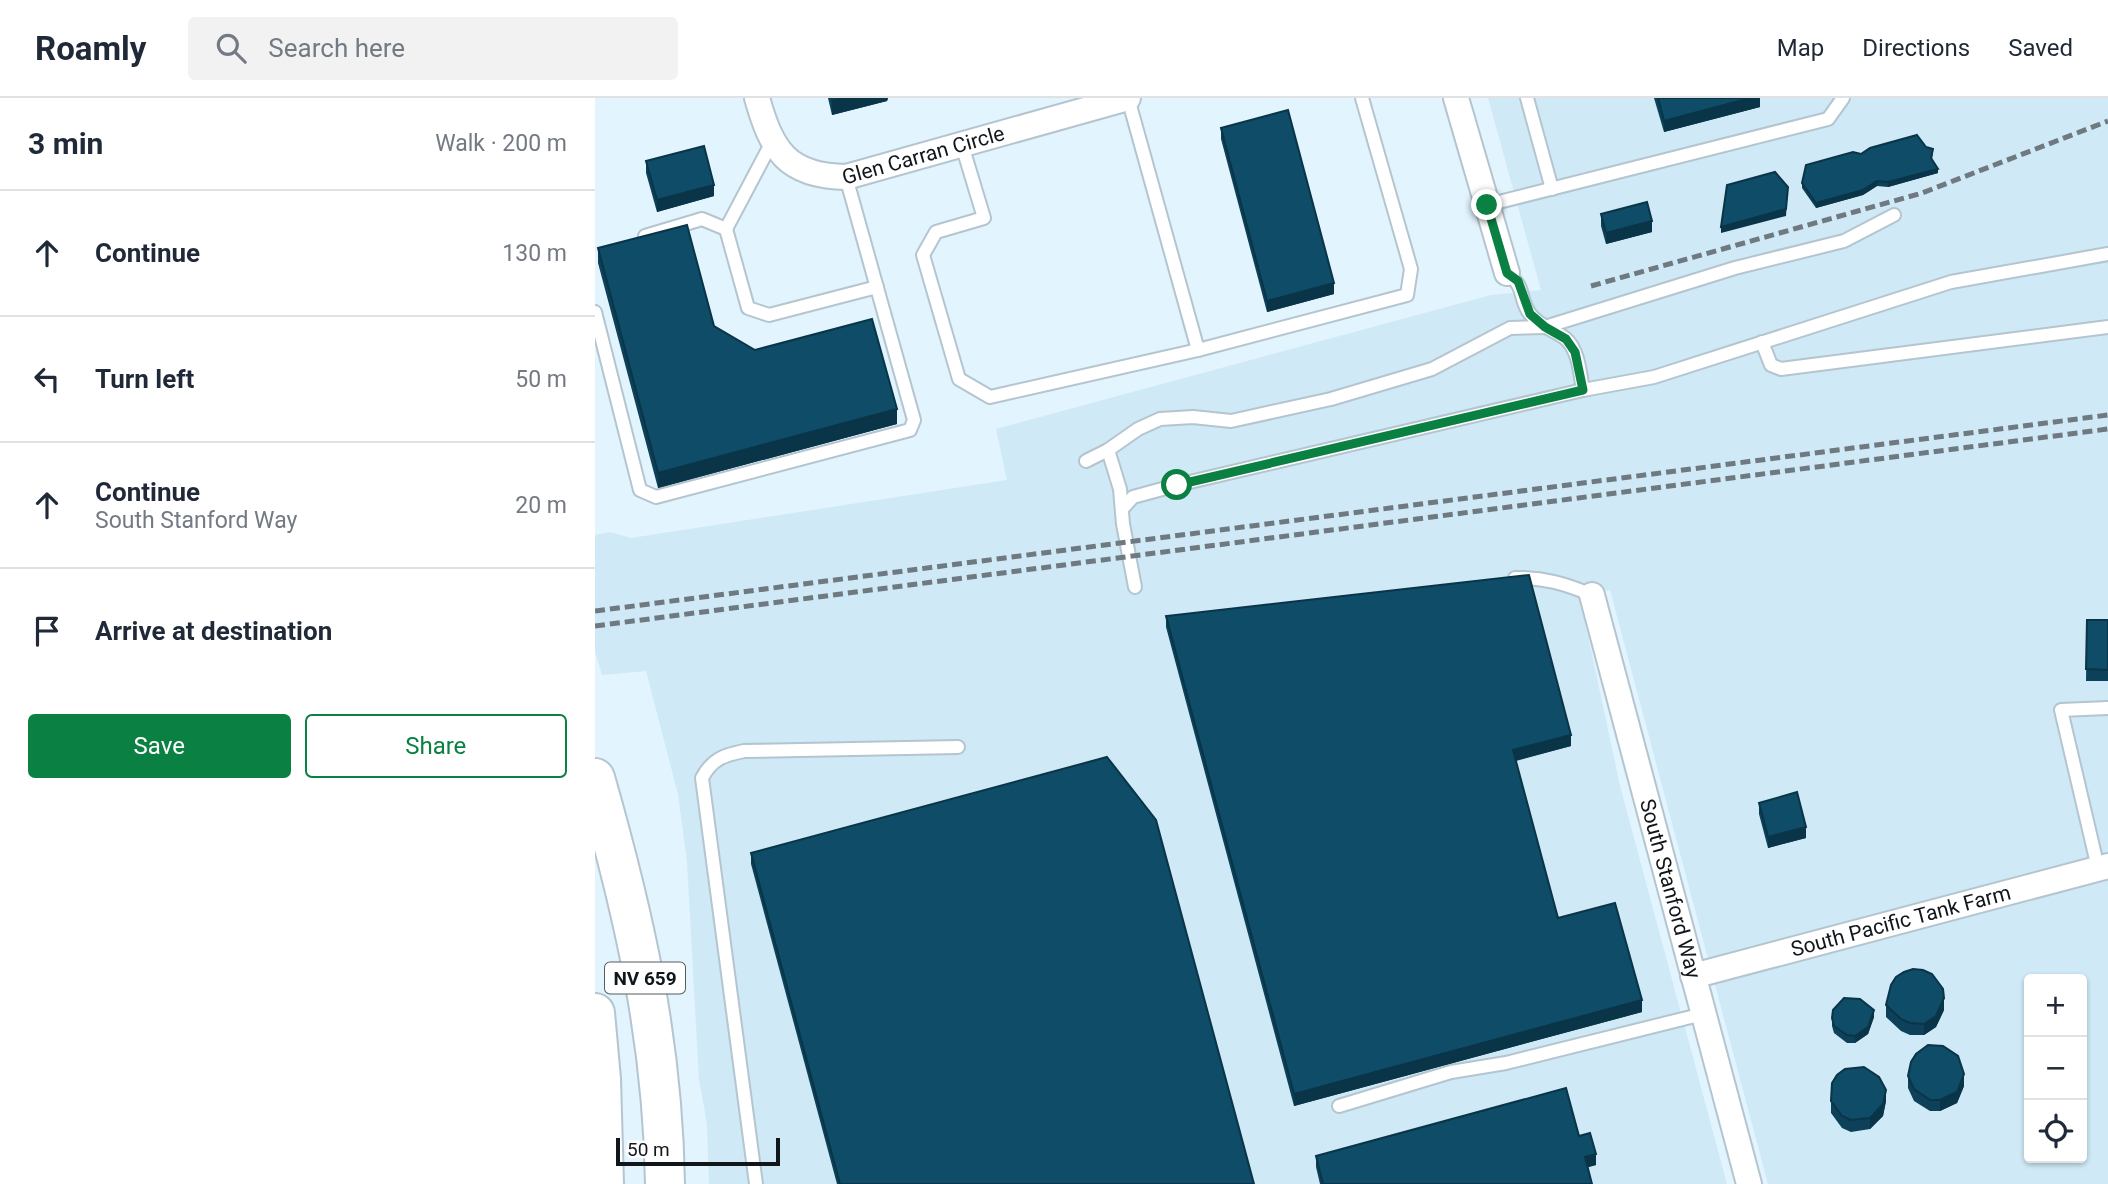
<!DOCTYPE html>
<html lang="en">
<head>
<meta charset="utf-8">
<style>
	:root { --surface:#fff; --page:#f2f2f3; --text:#1f2937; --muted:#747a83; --line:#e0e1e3; --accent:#0b8043 }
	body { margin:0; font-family:Roboto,sans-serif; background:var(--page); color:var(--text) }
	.controls { position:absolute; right:21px; bottom:21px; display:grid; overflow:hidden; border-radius:7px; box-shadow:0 2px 5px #0004 }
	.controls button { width:63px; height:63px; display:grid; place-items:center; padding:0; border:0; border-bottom:2px solid var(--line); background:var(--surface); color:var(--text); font:35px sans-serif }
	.scale { position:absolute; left:21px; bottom:18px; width:164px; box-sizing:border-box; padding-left:7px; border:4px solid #101619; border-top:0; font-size:19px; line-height:24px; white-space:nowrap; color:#101619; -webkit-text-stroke:5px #fefefe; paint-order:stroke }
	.stop { position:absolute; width:21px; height:21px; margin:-16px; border:5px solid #0b8043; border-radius:50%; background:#fff }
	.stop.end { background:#0b8043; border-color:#fff; box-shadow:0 2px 7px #0008 }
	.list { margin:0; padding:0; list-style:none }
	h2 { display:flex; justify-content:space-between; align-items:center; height:91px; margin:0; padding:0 28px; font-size:30px }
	h2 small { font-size:23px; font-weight:400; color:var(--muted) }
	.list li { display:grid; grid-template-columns:46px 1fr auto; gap:21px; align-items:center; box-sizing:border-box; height:126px; padding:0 28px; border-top:2px solid var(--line) }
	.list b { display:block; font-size:26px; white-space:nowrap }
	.list p { margin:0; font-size:23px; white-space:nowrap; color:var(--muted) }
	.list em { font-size:23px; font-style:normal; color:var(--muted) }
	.actions { display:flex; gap:14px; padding:21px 28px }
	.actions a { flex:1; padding:16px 0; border:2px solid var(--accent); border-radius:7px; text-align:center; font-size:24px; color:var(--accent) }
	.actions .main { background:var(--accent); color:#fff }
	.icon { flex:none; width:38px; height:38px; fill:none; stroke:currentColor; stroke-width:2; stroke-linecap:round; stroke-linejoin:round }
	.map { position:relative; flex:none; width:1513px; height:1086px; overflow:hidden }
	header { display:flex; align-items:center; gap:42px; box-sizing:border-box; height:98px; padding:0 35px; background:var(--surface); border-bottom:2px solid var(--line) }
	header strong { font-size:33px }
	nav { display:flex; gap:38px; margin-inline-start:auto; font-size:24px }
	.search { width:490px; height:63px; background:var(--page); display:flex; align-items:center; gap:18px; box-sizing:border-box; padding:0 24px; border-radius:7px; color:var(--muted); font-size:26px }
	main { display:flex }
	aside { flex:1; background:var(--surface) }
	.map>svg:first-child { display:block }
	.built { fill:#cfe9f6; fill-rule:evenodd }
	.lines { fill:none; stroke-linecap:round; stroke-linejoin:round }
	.lane-casing { stroke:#b4c5cf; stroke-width:16 }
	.street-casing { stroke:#b4c5cf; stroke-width:28 }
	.primary-casing { stroke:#b4c5cf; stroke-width:42 }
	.lane { stroke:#fff; stroke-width:12 }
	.street { stroke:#fff; stroke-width:24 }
	.primary { stroke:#fff; stroke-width:38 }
	.rail { stroke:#6e7a80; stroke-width:5; stroke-dasharray:10 5; stroke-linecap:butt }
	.wall { fill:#0c4159 }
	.shaded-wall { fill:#0a3548 }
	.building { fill:#0e4c67; stroke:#0a3548; stroke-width:2 }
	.route { stroke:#0b8043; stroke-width:9 }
	.labels { text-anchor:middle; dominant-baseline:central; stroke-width:7; stroke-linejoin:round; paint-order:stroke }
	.shield { fill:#fefefe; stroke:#575c5e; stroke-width:2 }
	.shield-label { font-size:19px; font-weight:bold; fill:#101619 }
	.street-label { font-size:21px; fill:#101619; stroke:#fefefe }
</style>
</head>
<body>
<header>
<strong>Roamly</strong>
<div class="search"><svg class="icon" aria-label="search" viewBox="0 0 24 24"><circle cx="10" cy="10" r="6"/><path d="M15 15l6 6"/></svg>Search here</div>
<nav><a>Map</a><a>Directions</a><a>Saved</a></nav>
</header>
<main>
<aside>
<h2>3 min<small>Walk · 200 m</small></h2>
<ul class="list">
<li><svg class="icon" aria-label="ahead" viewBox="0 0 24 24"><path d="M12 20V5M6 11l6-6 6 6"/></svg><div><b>Continue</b></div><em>130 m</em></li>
<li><svg class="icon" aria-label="left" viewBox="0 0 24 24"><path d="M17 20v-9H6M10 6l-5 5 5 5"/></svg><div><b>Turn left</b></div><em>50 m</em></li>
<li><svg class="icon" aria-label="ahead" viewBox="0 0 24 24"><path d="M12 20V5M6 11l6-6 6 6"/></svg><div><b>Continue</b><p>South Stanford Way</p></div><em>20 m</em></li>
<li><svg class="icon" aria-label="arrive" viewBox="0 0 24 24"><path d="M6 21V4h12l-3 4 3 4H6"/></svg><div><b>Arrive at destination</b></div></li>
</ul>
<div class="actions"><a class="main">Save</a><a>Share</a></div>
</aside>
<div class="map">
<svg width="1513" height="1086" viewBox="0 0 1513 1086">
	<rect width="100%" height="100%" fill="#e2f4fe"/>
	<path class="built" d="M893,0h620v1086h-340l-158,-594 -30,8 40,188 107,398h-1018l-2,-60 -8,-45 -12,-217 -9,-68 -32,-123 -44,4 -7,-24v-116l15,-3 21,6 376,-58 -11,-51 495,-134 50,-5zM1434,881h53v179h-53z"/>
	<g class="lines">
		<defs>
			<g id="lane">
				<polyline points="533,0 603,252"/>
				<polyline points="932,0 957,91"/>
				<polyline points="367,47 389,120 341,134 328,157 364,281 395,299 603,252 812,197 816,171 767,0"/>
				<polyline points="892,107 1233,21 1248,0"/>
				<polyline points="131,131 177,44"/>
				<polyline points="50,138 107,121 131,131 153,210 174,217 282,189"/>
				<path d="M912,175c20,15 11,25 23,41 9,12 25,16 36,25 13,12 14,35 17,51"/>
				<polyline points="0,214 45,392 61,399 315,332 319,322 251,79"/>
				<polyline points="1167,244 1176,267 1186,271 1513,229"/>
				<polyline points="513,352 525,391 528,426 540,489"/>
				<polyline points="491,363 513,352 543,331 565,321 598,319 636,323 736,301 837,271 915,230 950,229 1140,170 1249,143 1299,117"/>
				<polyline points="527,411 538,399 582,387 988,292 1059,279 1356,184 1513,156"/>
				<path d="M920,480c28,-1 51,6 77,17"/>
				<polyline points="1503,770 1466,612 1513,610"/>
				<polyline points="744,1008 856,974 911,965 1108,916"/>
				<path d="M161,1086l-54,-406c10,-19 22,-23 42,-27l214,-4"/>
			</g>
			<g id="street">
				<path id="s1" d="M162,0c15,53 30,78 89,79l282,-79"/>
				<polyline points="861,0 912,175"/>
				<path id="s2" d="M997,497l157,589"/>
				<path id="s3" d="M1098,878l415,-110"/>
			</g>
			<g id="primary">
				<path d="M0,680c39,136 68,263 70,406"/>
				<polyline points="0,915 6,981 9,1086"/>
			</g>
		</defs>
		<use href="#lane" class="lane-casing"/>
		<use href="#street" class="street-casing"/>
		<use href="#primary" class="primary-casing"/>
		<use href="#lane" class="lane"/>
		<use href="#street" class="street"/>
		<use href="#primary" class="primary"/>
		<g class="rail">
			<polyline points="996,188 1327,95 1513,23"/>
			<polyline points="0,513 1513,317"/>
			<polyline points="0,528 1513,331"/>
		</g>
	</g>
	<g class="wall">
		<polygon points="233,0 293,0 292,3 237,17"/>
		<polygon points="1059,0 1165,0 1165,9 1069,34"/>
		<polygon points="626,30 739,196 672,214 626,41"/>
		<polygon points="1331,49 1338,55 1337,61 1343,75 1293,89 1282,88 1268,97 1221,110 1207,90 1207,85 1266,56"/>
		<polygon points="51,63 119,98 62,114 51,75"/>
		<polygon points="1006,116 1057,134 1011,146 1006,128"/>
		<polygon points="3,150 119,228 160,252 302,326 63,390 3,165"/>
		<polygon points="571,518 976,648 921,663 963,820 1047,914 699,1008 571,529"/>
		<polygon points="1492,522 1513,522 1513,583 1491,583"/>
		<polygon points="1164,705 1211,740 1173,750 1164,716"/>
		<polygon points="156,755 659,1086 242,1086 156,766"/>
		<polygon points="1291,907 1349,912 1341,929 1329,937 1315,937 1306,933 1291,919"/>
		<polygon points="1279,919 1273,936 1260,945 1252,945 1239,935 1237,928 1237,920"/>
		<polygon points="1313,978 1369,988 1362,1005 1345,1013 1335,1013 1319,1003 1313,990"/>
		<polygon points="1236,1003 1291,1003 1288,1018 1275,1031 1256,1034 1247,1030 1236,1015"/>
		<polygon points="984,1038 1001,1067 993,1069 997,1086 725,1086 721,1069 721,1058"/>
	</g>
	<g class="shaded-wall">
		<polygon points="246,0 293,0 292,3 237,17 237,2"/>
		<polygon points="1155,0 1165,0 1165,9 1069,34 1069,23"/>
		<polygon points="1343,71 1343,75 1293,89 1293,84"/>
		<polygon points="1282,83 1282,88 1268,97 1221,110 1221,105"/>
		<polygon points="119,87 119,98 62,114 62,102"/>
		<polygon points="1193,89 1191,118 1126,135 1126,129"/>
		<polygon points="1057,123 1057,134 1011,146 1011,135"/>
		<polygon points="739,185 739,196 672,214 672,203"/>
		<polygon points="302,311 302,326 63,390 63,375"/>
		<polygon points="976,637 976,648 918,663 918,652"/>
		<polygon points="1211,729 1211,740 1173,750 1173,739"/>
		<polygon points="1349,900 1349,912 1341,929 1329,937 1329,926"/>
		<polygon points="1047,902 1047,914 699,1008 699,996"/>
		<polygon points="1279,912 1279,919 1273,936 1260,945 1260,938"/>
		<polygon points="1369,976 1369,988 1362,1005 1345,1013 1345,1002"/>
		<polygon points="1291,992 1291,1003 1288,1018 1275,1031 1275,1020"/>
		<polygon points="1001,1056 1001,1067 990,1070 990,1059"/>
	</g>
	<g class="building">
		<polygon points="1063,0 1155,0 1069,23"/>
		<polygon points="693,12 739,185 672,203 626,30"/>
		<polygon points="1322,37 1331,49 1338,51 1336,60 1343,71 1293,84 1282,83 1268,92 1221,105 1207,85 1211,67 1258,54 1266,56 1275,50"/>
		<polygon points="109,48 119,87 62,102 51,63"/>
		<polygon points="1180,74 1193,89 1191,111 1126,129 1132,87"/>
		<polygon points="1052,104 1057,123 1011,135 1006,116"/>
		<polygon points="92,127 119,228 160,252 277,221 302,311 63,375 3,150"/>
		<polygon points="934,477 976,637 918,652 963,820 1020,805 1047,902 699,996 571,518"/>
		<polygon points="1492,522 1513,522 1513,572 1491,571"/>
		<polygon points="512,659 561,722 659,1086 245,1086 156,755"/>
		<polygon points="1202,694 1211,729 1173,739 1164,705"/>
		<polygon points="1318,871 1328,872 1337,876 1348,891 1349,900 1341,918 1329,926 1315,925 1306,921 1291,907 1296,887 1301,879 1309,874"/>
		<polygon points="1249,900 1265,901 1279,912 1273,929 1260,938 1252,937 1239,928 1237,920 1238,912"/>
		<polygon points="1333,947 1348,948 1363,958 1369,976 1362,994 1345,1002 1335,1002 1319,991 1313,978 1316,964 1321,956"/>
		<polygon points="1269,969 1284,979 1291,992 1288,1006 1275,1020 1256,1022 1247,1018 1236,1003 1237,985 1242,977 1250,971"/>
		<polygon points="971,990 984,1038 995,1035 1001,1056 990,1059 997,1086 728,1086 721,1058"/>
	</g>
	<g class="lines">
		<polyline class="route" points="582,387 988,292 980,254 971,241 950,229 935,216 923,183 912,175 892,107"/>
	</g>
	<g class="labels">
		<rect class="shield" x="10" y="864.5" width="80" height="31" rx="5"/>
		<g class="shield-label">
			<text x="50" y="880">NV 659</text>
		</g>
		<g class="street-label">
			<text stroke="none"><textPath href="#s1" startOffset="212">Glen Carran Circle</textPath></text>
			<text stroke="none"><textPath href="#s2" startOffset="304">South Stanford Way</textPath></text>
			<text stroke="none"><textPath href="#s3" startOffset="215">South Pacific Tank Farm</textPath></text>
		</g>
	</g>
</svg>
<div class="controls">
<button>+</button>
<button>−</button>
<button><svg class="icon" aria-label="locate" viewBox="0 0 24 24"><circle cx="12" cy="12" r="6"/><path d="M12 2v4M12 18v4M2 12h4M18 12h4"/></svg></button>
</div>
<div class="scale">50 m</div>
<div class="stop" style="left:582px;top:387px"></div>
<div class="stop end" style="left:892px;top:107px"></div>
</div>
</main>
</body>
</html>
